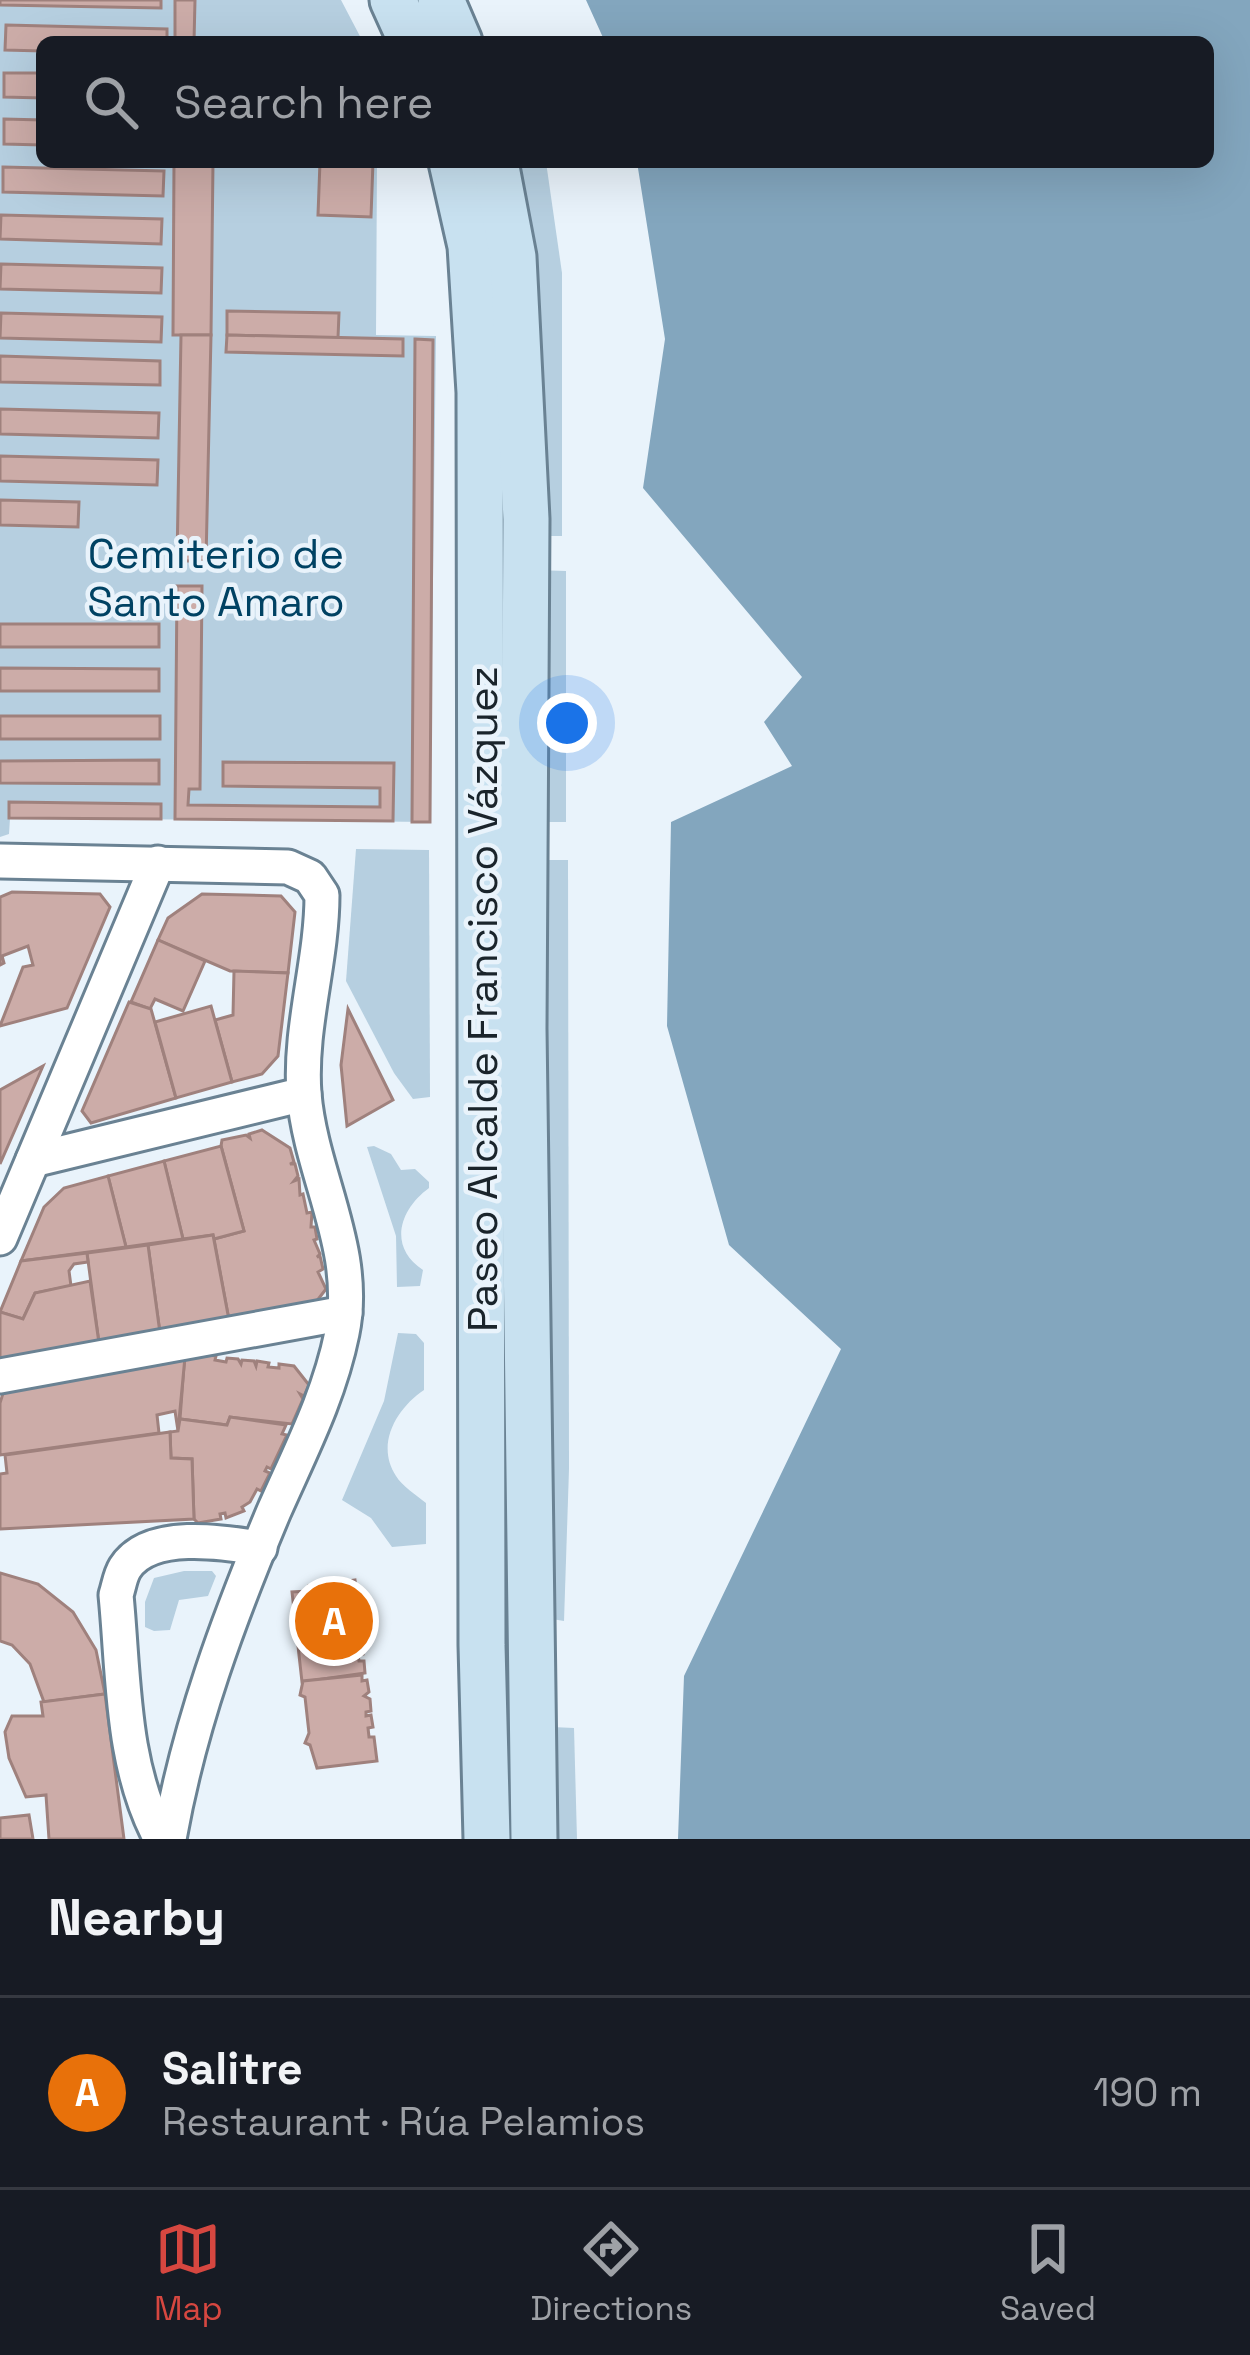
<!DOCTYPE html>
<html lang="en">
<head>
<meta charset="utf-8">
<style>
	:root { --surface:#171b24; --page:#242831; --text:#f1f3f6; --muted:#9ea1a6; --line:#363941; --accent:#d64740 }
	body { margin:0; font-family:"Space Grotesk",sans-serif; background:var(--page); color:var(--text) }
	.you { position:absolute; left:567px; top:723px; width:42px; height:42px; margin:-30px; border:9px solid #fff; border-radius:50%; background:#1a73e8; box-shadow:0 0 0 18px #1a73e833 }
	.badge { display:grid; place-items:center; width:78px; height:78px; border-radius:50%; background:var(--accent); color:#fff; font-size:39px; font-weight:700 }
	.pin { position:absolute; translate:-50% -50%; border:6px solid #fff; box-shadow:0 3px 12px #0006 }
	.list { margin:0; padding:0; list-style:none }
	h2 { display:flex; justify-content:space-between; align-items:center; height:156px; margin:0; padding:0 48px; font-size:51px }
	h2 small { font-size:39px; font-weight:400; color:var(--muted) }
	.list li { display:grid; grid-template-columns:78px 1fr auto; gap:36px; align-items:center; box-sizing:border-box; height:192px; padding:0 48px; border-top:3px solid var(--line) }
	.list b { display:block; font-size:45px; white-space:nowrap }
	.list p { margin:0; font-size:39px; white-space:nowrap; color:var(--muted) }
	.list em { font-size:39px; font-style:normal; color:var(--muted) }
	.icon { flex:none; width:66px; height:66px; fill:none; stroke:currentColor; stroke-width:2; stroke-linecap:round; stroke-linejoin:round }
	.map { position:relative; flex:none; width:1250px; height:1839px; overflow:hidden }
	.search { position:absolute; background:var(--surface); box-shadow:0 12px 48px #0002; left:36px; right:36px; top:36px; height:132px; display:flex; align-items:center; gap:30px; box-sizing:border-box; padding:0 42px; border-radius:18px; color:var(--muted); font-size:45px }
	.sheet { height:348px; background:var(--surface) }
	nav { display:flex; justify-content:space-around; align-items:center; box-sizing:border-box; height:168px; border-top:3px solid var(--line); background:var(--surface); font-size:33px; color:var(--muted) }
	nav a { display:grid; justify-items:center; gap:6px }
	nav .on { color:var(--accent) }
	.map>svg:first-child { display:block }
	.green { fill:#b6cfe0 }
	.water { fill:#83a6be }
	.building { fill:#ccaca8; stroke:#9f817d; stroke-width:3 }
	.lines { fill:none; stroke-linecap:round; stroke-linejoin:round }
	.minor-casing { stroke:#6a8293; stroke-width:39 }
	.secondary-casing { stroke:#6a8293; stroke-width:51 }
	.minor { stroke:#fff; stroke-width:33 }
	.secondary { stroke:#c8e1f0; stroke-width:45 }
	.labels { text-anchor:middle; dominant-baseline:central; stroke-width:9; stroke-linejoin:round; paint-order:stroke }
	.park-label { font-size:42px; fill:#004263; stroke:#e9f3fb }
	.street-label { font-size:42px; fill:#1a242b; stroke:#e9f3fb }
</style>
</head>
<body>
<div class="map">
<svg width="1250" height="1839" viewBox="0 0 1250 1839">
	<rect width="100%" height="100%" fill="#e9f3fb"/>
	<g class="green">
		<polygon points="0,0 341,0 363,42 42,42 42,162 377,162 376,335 436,336 430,822 10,818 9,834 0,837"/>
		<polygon points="513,162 546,162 562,273 562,536 539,536"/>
		<polygon points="533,570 566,571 566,822 536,822"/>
		<polygon points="356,849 429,850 430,1097 413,1099 394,1073 346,981"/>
		<polygon points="536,860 568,860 569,1469 564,1621 503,1611 502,1151"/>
		<path d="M374,1146l17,8 10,16 14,-1 14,13v6c-30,22 -41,59 -6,82l-3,16 -23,1 -1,-51 -29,-89z"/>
		<path d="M398,1333l18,1 8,9v47c-27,18 -49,54 -28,86 6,10 20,19 30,27v41l-34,3 -21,-29 -29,-18 42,-99z"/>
		<polygon points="184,1571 212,1571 216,1576 208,1596 179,1600 170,1630 154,1631 145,1627 145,1602 154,1578"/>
		<polygon points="506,1725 574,1728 577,1839 522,1839"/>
	</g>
	<polygon class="water" points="586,0 1250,0 1250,1839 678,1839 684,1676 841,1349 729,1245 667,1026 671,822 792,766 764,722 802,677 643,488 665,339 637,162 1208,162 1208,42 605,42"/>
	<g class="building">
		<polygon points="0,0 161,0 161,8 0,5"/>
		<polygon points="175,0 195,0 194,42 175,42"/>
		<polygon points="6,25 167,29 167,42 42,42 42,51 5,50"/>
		<polygon points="4,73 42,73 42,98 4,97"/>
		<polygon points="4,119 42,120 42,145 4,144"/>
		<polygon points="174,162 213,162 211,335 173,335"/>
		<polygon points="320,162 373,162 371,217 318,215"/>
		<polygon points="3,167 164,171 163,196 3,192"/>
		<polygon points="1,215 162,219 161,244 0,239"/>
		<polygon points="1,264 162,268 161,293 0,289"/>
		<polygon points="227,311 339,313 338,338 227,335"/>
		<polygon points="1,313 162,317 161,342 0,338"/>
		<polygon points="181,335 211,335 206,561 177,561"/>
		<polygon points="227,335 403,339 403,356 226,352"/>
		<polygon points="415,339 433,340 430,822 412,822"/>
		<polygon points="0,356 160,361 160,385 0,382"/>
		<polygon points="0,409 159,413 158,438 0,434"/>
		<polygon points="0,456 158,460 157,485 0,481"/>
		<polygon points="0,500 79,502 78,527 0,525"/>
		<polygon points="177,586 202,586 200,789 189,789 188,805 380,807 380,788 223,786 223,762 394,763 393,821 175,819"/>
		<rect x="0" y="624" width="159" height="23"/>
		<polygon points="0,668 159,669 159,691 0,691"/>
		<rect x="0" y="716" width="160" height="23"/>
		<polygon points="159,760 159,784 0,783 0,761"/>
		<polygon points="9,802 161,804 161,819 9,818"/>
		<polygon points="12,892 100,894 110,907 67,1008 0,1026 23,967 33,965 28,946 2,956 4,963 0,965 0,897"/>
		<polygon points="202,894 281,896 295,912 288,973 230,971 158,940 168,918"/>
		<polygon points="158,940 205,961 183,1011 155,999 150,1009 131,1002"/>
		<polygon points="234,971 288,973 278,1056 262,1074 232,1082 215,1020 233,1015"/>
		<polygon points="129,1002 151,1009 176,1098 91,1123 82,1111"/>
		<polygon points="211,1006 232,1082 176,1098 155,1022"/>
		<polygon points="348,1009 393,1100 347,1126 341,1065"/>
		<polygon points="43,1066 0,1164 0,1090"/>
		<polygon points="262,1130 290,1148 294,1162 290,1164 295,1164 298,1176 294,1181 299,1179 300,1195 303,1194 307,1213 312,1212 311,1227 315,1227 317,1239 314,1240 320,1254 317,1257 320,1256 323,1269 318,1272 326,1289 309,1311 229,1320 214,1239 244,1231 221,1146 222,1140 246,1135 250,1138 249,1134"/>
		<polygon points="221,1146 244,1231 214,1239 213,1235 183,1239 164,1161"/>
		<polygon points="164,1161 183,1239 126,1247 108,1176"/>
		<polygon points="108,1176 126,1247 21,1261 44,1207 64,1188"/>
		<polygon points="213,1235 229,1320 160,1333 148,1245"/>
		<polygon points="148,1245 160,1333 99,1343 87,1253"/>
		<polygon points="87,1253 88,1262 74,1264 69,1271 71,1286 35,1293 23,1319 0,1312 21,1261"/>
		<polygon points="90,1281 99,1343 0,1362 0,1312 23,1319 35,1293"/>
		<polygon points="185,1352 216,1356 215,1360 226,1362 227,1358 238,1359 241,1364 242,1360 254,1361 256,1366 257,1361 269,1363 268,1367 279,1368 279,1364 294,1366 309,1385 304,1396 300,1394 303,1399 292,1424 230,1417 227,1425 180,1419"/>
		<polygon points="185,1357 178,1431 175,1411 157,1415 159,1433 0,1455 0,1403 4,1390"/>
		<polygon points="230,1417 286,1425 282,1434 287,1435 271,1469 267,1467 265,1471 270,1473 261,1491 257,1489 250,1502 242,1507 244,1511 226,1518 225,1513 220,1514 221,1519 198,1523 194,1519 192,1459 171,1458 170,1432 178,1431 180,1419 227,1425"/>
		<polygon points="170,1432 171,1458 192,1459 194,1519 0,1529 0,1474 7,1473 5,1455"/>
		<polygon points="0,1573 38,1584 73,1612 96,1650 105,1694 44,1702 30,1664 12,1645 0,1641"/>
		<polygon points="355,1580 358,1605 353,1605 360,1624 356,1628 361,1627 362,1640 357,1643 362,1642 363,1654 358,1655 359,1661 364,1661 365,1673 302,1682 292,1592 309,1591 309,1586 329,1588 328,1584"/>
		<polygon points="362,1675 362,1681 367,1680 369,1692 364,1696 370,1699 371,1711 366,1712 366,1716 371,1715 373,1727 368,1728 369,1737 374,1737 377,1761 317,1768 310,1745 305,1743 309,1733 305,1697 300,1695 303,1681"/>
		<polygon points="105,1694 124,1839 49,1839 46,1795 26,1797 9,1758 5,1732 12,1716 43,1716 41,1702"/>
		<polygon points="29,1815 33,1839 0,1839 0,1818"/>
	</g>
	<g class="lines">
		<defs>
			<g id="minor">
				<path d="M0,861l288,6 22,10 12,18c0,66 -23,133 -18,199 7,82 55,155 38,239 -13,64 -42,119 -68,178 -45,107 -85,214 -105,328"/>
				<polyline points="33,1160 304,1094"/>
				<polyline points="0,1238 158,863"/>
				<polyline points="0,1376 345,1313"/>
				<path d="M161,1839c-40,-74 -37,-162 -45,-244 3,-9 4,-19 9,-27 24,-38 98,-26 135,-20"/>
			</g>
			<g id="secondary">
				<polyline points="393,0 412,42"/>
				<polyline points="441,0 459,42"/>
				<polyline points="452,162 471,246 480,392 482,1645 487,1839"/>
				<polyline points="495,162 513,257 526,519 523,1028 534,1839"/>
			</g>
		</defs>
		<use href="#minor" class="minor-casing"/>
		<use href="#secondary" class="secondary-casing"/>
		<use href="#minor" class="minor"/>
		<use href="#secondary" class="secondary"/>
	</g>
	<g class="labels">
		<g class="park-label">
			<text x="216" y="553">Cemiterio de<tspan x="216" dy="48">Santo Amaro</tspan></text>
		</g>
		<g class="street-label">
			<text transform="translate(482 999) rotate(-90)">Paseo Alcalde Francisco Vázquez</text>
		</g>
	</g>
</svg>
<div class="you"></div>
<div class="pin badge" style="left:334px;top:1621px;background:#e8710a">A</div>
<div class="search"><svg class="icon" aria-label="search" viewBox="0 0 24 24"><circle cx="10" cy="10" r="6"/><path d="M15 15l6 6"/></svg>Search here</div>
</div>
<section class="sheet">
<h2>Nearby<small></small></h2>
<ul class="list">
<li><span class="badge" style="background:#e8710a">A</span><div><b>Salitre</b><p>Restaurant · Rúa Pelamios</p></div><em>190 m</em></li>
</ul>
</section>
<nav>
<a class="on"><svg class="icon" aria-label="map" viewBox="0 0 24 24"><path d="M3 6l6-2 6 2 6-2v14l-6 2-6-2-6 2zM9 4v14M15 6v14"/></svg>Map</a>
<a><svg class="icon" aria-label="directions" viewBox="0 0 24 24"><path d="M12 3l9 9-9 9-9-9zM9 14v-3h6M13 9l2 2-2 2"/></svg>Directions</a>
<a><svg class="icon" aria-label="saved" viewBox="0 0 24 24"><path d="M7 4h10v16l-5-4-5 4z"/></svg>Saved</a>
</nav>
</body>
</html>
